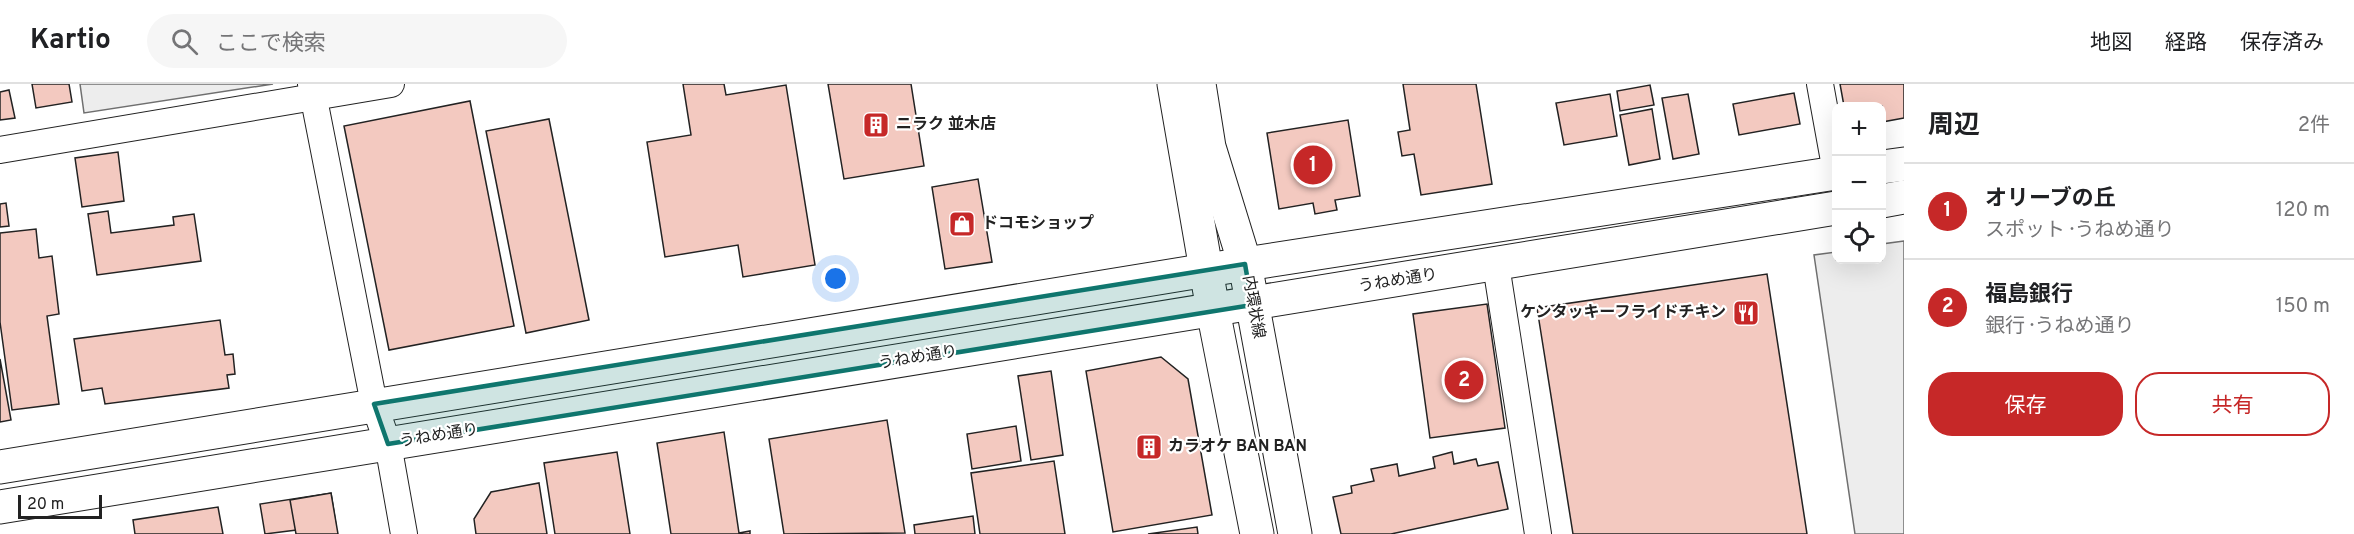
<!DOCTYPE html>
<html lang="ja">
<head>
<meta charset="utf-8">
<style>
	:root { --surface:#fff; --page:#f6f6f6; --text:#202124; --muted:#757577; --line:#e0e0e0; --accent:#c62828 }
	body { margin:0; font-family:Overpass,"Noto Sans JP",sans-serif; background:var(--page); color:var(--text) }
	.controls { position:absolute; right:18px; top:18px; display:grid; overflow:hidden; border-radius:12px; box-shadow:0 6px 24px #0002 }
	.controls button { width:54px; height:54px; display:grid; place-items:center; padding:0; border:0; border-bottom:2px solid var(--line); background:var(--surface); color:var(--text); font:30px sans-serif }
	.scale { position:absolute; left:18px; bottom:15px; width:84px; box-sizing:border-box; padding-left:6px; border:3px solid #222; border-top:0; font-size:16px; line-height:21px; white-space:nowrap; color:#222; -webkit-text-stroke:4px #fff; paint-order:stroke }
	.you { position:absolute; left:836px; top:195px; width:21px; height:21px; margin:-15px; border:4px solid #fff; border-radius:50%; background:#1a73e8; box-shadow:0 0 0 9px #1a73e833 }
	.badge { display:grid; place-items:center; width:39px; height:39px; border-radius:50%; background:var(--accent); color:#fff; font-size:20px; font-weight:700 }
	.pin { position:absolute; translate:-50% -50%; border:3px solid #fff; box-shadow:0 2px 6px #0006 }
	.list { margin:0; padding:0; list-style:none }
	h2 { display:flex; justify-content:space-between; align-items:center; height:78px; margin:0; padding:0 24px; font-size:26px }
	h2 small { font-size:20px; font-weight:400; color:var(--muted) }
	.list li { display:grid; grid-template-columns:39px 1fr auto; gap:18px; align-items:center; box-sizing:border-box; height:96px; padding:0 24px; border-top:2px solid var(--line) }
	.list b { display:block; font-size:22px; white-space:nowrap }
	.list p { margin:0; font-size:20px; white-space:nowrap; color:var(--muted) }
	.list em { font-size:20px; font-style:normal; color:var(--muted) }
	.actions { display:flex; gap:12px; padding:18px 24px }
	.actions a { flex:1; padding:14px 0; border:2px solid var(--accent); border-radius:24px; text-align:center; font-size:21px; color:var(--accent) }
	.actions .main { background:var(--accent); color:#fff }
	.icon { flex:none; width:33px; height:33px; fill:none; stroke:currentColor; stroke-width:2; stroke-linecap:round; stroke-linejoin:round }
	.map { position:relative; flex:none; width:1904px; height:450px; overflow:hidden }
	header { display:flex; align-items:center; gap:36px; box-sizing:border-box; height:84px; padding:0 30px; background:var(--surface); border-bottom:2px solid var(--line) }
	header strong { font-size:28px }
	nav { display:flex; gap:33px; margin-inline-start:auto; font-size:21px }
	.search { width:420px; height:54px; background:var(--page); display:flex; align-items:center; gap:15px; box-sizing:border-box; padding:0 21px; border-radius:33px; color:var(--muted); font-size:22px }
	main { display:flex }
	aside { flex:1; background:var(--surface) }
	.map>svg:first-child { display:block }
	.parking { fill:#ededed; stroke:#6f6f6f; stroke-width:1.5 }
	.building { fill:#f3c9c0; stroke:#222; stroke-width:1.5 }
	.lines { fill:none; stroke-linecap:round; stroke-linejoin:round }
	.street-casing { stroke:#222; stroke-width:28 }
	.secondary-casing { stroke:#222; stroke-width:35 }
	.street { stroke:#fff; stroke-width:26 }
	.secondary { stroke:#fff; stroke-width:33 }
	.marked { fill:#0f766e; fill-opacity:0.2; stroke:#0f766e; stroke-width:4.5; stroke-linejoin:round }
	.labels { text-anchor:middle; dominant-baseline:central; stroke-width:4.5; stroke-linejoin:round; paint-order:stroke }
	.poi-label { font-size:16px; font-weight:bold; fill:#222; stroke:#fff; text-anchor:start }
	.street-label { font-size:16px; fill:#222; stroke:#fff }
</style>
</head>
<body>
<header>
<strong>Kartio</strong>
<div class="search"><svg class="icon" aria-label="search" viewBox="0 0 24 24"><circle cx="10" cy="10" r="6"/><path d="M15 15l6 6"/></svg>ここで検索</div>
<nav><a>地図</a><a>経路</a><a>保存済み</a></nav>
</header>
<main>
<div class="map">
<svg width="1904" height="450" viewBox="0 0 1904 450">
	<rect width="100%" height="100%" fill="#fff"/>
	<g class="parking">
		<polygon points="80,0 273,0 84,29"/>
		<polygon points="1904,157 1904,450 1855,450 1814,171 1836,168 1836,176 1882,176 1882,160"/>
	</g>
	<g class="building">
		<polygon points="32,0 69,0 72,18 36,24"/>
		<polygon points="683,0 724,0 726,11 786,1 815,181 743,193 738,161 665,173 647,58 691,51"/>
		<polygon points="828,0 911,0 924,82 844,95"/>
		<polygon points="1403,0 1476,0 1492,100 1421,111 1414,70 1402,72 1398,48 1410,46"/>
		<polygon points="1840,0 1904,0 1904,34 1882,38 1882,22 1844,22"/>
		<polygon points="1650,1 1654,21 1620,27 1617,7"/>
		<polygon points="9,6 15,34 0,36 0,8"/>
		<polygon points="1794,9 1800,40 1739,51 1733,20"/>
		<polygon points="1610,10 1617,52 1564,61 1556,19"/>
		<polygon points="1688,10 1699,70 1673,75 1662,14"/>
		<polygon points="470,17 514,242 389,266 344,42"/>
		<polygon points="1652,25 1660,75 1629,81 1620,31"/>
		<polygon points="549,35 589,236 526,249 486,47"/>
		<polygon points="1348,36 1360,112 1335,116 1337,126 1315,130 1313,119 1279,125 1267,49"/>
		<polygon points="118,68 124,117 82,123 75,74"/>
		<polygon points="978,95 992,178 945,185 932,103"/>
		<polygon points="6,119 9,142 0,143 0,120"/>
		<polygon points="108,127 111,149 174,141 173,133 194,130 201,177 97,191 88,130"/>
		<polygon points="36,145 39,174 52,172 59,230 47,232 59,320 12,326 0,238 0,149"/>
		<polygon points="1767,190 1807,450 1573,450 1537,224"/>
		<polygon points="1487,220 1505,344 1430,354 1413,230"/>
		<polygon points="220,236 225,271 233,270 235,290 227,291 229,304 105,320 102,304 82,307 74,255"/>
		<polygon points="1161,273 1188,295 1212,431 1113,448 1086,287"/>
		<polygon points="0,275 11,336 0,338"/>
		<polygon points="1051,287 1063,371 1031,376 1018,292"/>
		<polygon points="887,336 905,449 784,450 769,355"/>
		<polygon points="1016,342 1021,377 972,385 967,350"/>
		<polygon points="724,348 739,449 750,447 750,450 671,450 657,359"/>
		<polygon points="617,368 630,450 555,450 544,379"/>
		<polygon points="1452,368 1454,380 1476,375 1478,382 1498,378 1508,425 1391,450 1341,450 1333,413 1352,409 1351,402 1374,397 1371,385 1397,380 1399,392 1435,384 1433,373"/>
		<polygon points="1054,377 1065,450 980,450 971,389"/>
		<polygon points="539,399 547,450 476,450 474,435 491,408"/>
		<polygon points="331,409 336,441 265,450 260,420"/>
		<polygon points="331,409 338,450 296,450 290,416"/>
		<polygon points="218,423 223,450 135,450 133,436"/>
		<polygon points="973,432 975,450 915,450 914,441"/>
		<polygon points="1197,443 1198,450 1148,450"/>
	</g>
	<g class="lines">
		<defs>
			<g id="street">
				<polyline points="311,0 374,320 388,360 404,450"/>
				<polyline points="1820,0 1836,88"/>
				<polyline points="0,66 391,0"/>
				<polyline points="1496,181 1538,450"/>
			</g>
			<g id="secondary">
				<polyline points="1174,0 1213,226 1257,450"/>
				<polyline points="1199,0 1209,63 1245,180 1295,450"/>
				<polyline points="1882,83 1904,80"/>
				<polyline points="1882,117 1904,113"/>
				<polyline points="0,383 1207,186 1836,89"/>
				<polyline points="0,423 1836,124"/>
			</g>
		</defs>
		<use href="#street" class="street-casing"/>
		<use href="#secondary" class="secondary-casing"/>
		<use href="#street" class="street"/>
		<use href="#secondary" class="secondary"/>
	</g>
	<path class="marked" d="M1245,180l7,41 -864,139 -14,-40z"/>
	<defs>
		<symbol id="building-square" viewBox="-11 -11 22 22"><rect x="-9" y="-9" width="18" height="18" rx="4" fill="#c62828" stroke="#fff"/><path d="M-4-6H4V6H1V3H-1V6H-4ZM-2.5-4.3h1.7v1.8h-1.7ZM.8-4.3h1.7v1.8H.8ZM-2.5-1h1.7V.8h-1.7ZM.8-1h1.7V.8H.8Z" fill="#fff"/></symbol>
		<symbol id="shop-square" viewBox="-11 -11 22 22"><rect x="-9" y="-9" width="18" height="18" rx="4" fill="#c62828" stroke="#fff"/><path d="M-5-2.5h2.3a2.7 3.5 0 0 1 5.4 0H5L5.5 6h-11ZM-1.5-2.5h3a1.5 2.3 0 0 0-3 0Z" fill="#fff"/></symbol>
		<symbol id="restaurant-square" viewBox="-11 -11 22 22"><rect x="-9" y="-9" width="18" height="18" rx="4" fill="#c62828" stroke="#fff"/><path d="M-5-6h1v4h1v-4h1v4h1v-4h1v5L-1.5 .5V6h-2V.5L-5-1ZM5-6V6H3V1.5H1.5Q1.5-4 5-6Z" fill="#fff"/></symbol>
	</defs>
	<g fill-rule="evenodd">
		<use href="#building-square" x="861" y="26" width="30" height="30"/>
		<use href="#shop-square" x="947" y="125" width="30" height="30"/>
		<use href="#restaurant-square" x="1731" y="214" width="30" height="30"/>
		<use href="#building-square" x="1134" y="348" width="30" height="30"/>
	</g>
	<g class="labels">
		<g class="poi-label">
			<text x="896" y="41">ニラク 並木店</text>
			<text x="982" y="140">ドコモショップ</text>
			<text x="1726" y="229" text-anchor="end">ケンタッキーフライドチキン</text>
			<text x="1168" y="363">カラオケ BAN BAN</text>
		</g>
		<g class="street-label">
			<text transform="translate(1398 197) rotate(-9)">うねめ通り</text>
			<text transform="translate(1253 223) rotate(80)">内環状線</text>
			<text transform="translate(918 274) rotate(-9)">うねめ通り</text>
			<text transform="translate(439 352) rotate(-9)">うねめ通り</text>
		</g>
	</g>
</svg>
<div class="controls">
<button>+</button>
<button>−</button>
<button><svg class="icon" aria-label="locate" viewBox="0 0 24 24"><circle cx="12" cy="12" r="6"/><path d="M12 2v4M12 18v4M2 12h4M18 12h4"/></svg></button>
</div>
<div class="scale">20 m</div>
<div class="you"></div>
<div class="pin badge" style="left:1313px;top:81px">1</div>
<div class="pin badge" style="left:1464px;top:296px">2</div>
</div>
<aside>
<h2>周辺<small>2件</small></h2>
<ul class="list">
<li><span class="badge">1</span><div><b>オリーブの丘</b><p>スポット · うねめ通り</p></div><em>120 m</em></li>
<li><span class="badge">2</span><div><b>福島銀行</b><p>銀行 · うねめ通り</p></div><em>150 m</em></li>
</ul>
<div class="actions"><a class="main">保存</a><a>共有</a></div>
</aside>
</main>
</body>
</html>
